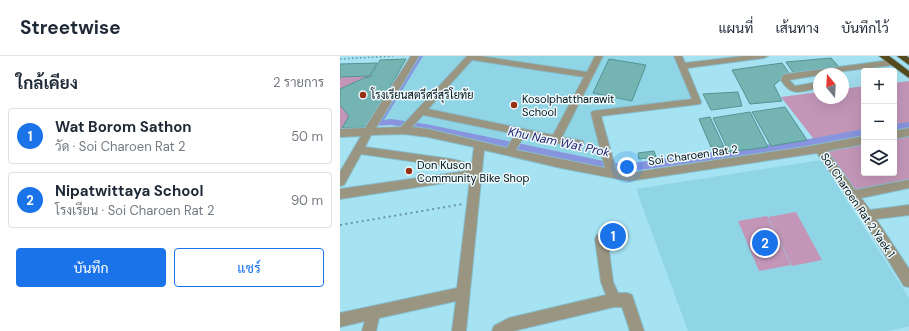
<!DOCTYPE html>
<html lang="th">
<head>
<meta charset="utf-8">
<style>
	:root { --surface:#fff; --page:#f2f2f3; --text:#1f2937; --muted:#747a83; --line:#e0e1e3; --accent:#1a73e8 }
	body { margin:0; font-family:"DM Sans",Sarabun,sans-serif; background:var(--page); color:var(--text) }
	.controls { position:absolute; right:12px; top:12px; display:grid; overflow:hidden; border-radius:4px; box-shadow:0 4px 16px #0002 }
	.controls button { width:36px; height:36px; display:grid; place-items:center; padding:0; border:0; border-bottom:1px solid var(--line); background:var(--surface); color:var(--text); font:20px sans-serif }
	.compass { position:absolute; left:473px; top:12px; width:36px; height:36px; border-radius:50%; background:var(--surface); box-shadow:0 4px 16px #0002; rotate:342deg }
	.you { position:absolute; left:287px; top:111px; width:14px; height:14px; margin:-10px; border:3px solid #fff; border-radius:50%; background:#1a73e8; box-shadow:0 0 0 6px #1a73e833 }
	.badge { display:grid; place-items:center; width:26px; height:26px; border-radius:50%; background:var(--accent); color:#fff; font-size:13px; font-weight:700 }
	.pin { position:absolute; translate:-50% -50%; border:2px solid #fff; box-shadow:0 1px 4px #0006 }
	.list { margin:0; padding:0; list-style:none }
	h2 { display:flex; justify-content:space-between; align-items:center; height:52px; margin:0; padding:0 16px; font-size:17px }
	h2 small { font-size:13px; font-weight:400; color:var(--muted) }
	.list li { display:grid; grid-template-columns:26px 1fr auto; gap:12px; align-items:center; box-sizing:border-box; height:56px; margin:0 8px 8px; padding:0 8px; border:1px solid var(--line); border-radius:4px }
	.list b { display:block; font-size:15px; white-space:nowrap }
	.list p { margin:0; font-size:13px; white-space:nowrap; color:var(--muted) }
	.list em { font-size:13px; font-style:normal; color:var(--muted) }
	.actions { display:flex; gap:8px; padding:12px 16px }
	.actions a { flex:1; padding:9px 0; border:1px solid var(--accent); border-radius:4px; text-align:center; font-size:14px; color:var(--accent) }
	.actions .main { background:var(--accent); color:#fff }
	.icon { flex:none; width:22px; height:22px; fill:none; stroke:currentColor; stroke-width:2; stroke-linecap:round; stroke-linejoin:round }
	.map { position:relative; flex:none; width:569px; height:275px; overflow:hidden }
	header { display:flex; align-items:center; gap:24px; box-sizing:border-box; height:56px; padding:0 20px; background:var(--surface); border-bottom:1px solid var(--line) }
	header strong { font-size:19px }
	nav { display:flex; gap:22px; margin-inline-start:auto; font-size:14px }
	main { display:flex }
	aside { flex:1; background:var(--surface) }
	.map>svg:first-child { display:block }
	.built { fill:#8fd5e6 }
	.green { fill:#c396b8 }
	.lines { fill:none; stroke-linecap:round; stroke-linejoin:round }
	.canal { fill:#8895de; fill-rule:evenodd }
	.building { fill:#74b5b4; stroke:#539393 }
	.minor-casing { stroke:#87bcca; stroke-width:2 }
	.highway-casing { stroke:#87bcca; stroke-width:2 }
	.path-far1 { stroke:#6996a2; stroke-width:1.5; stroke-dasharray:1.5 2.5; stroke-linecap:butt }
	.path { stroke:#6996a2; stroke-width:2; stroke-dasharray:2 3.5; stroke-linecap:butt }
	.minor { fill:#9a9581; fill-rule:evenodd }
	.highway { fill:#564b1d; fill-rule:evenodd }
	.poi-dot { fill:#972f12; stroke:#eefafd; stroke-width:1.5 }
	.labels { text-anchor:middle; dominant-baseline:central; stroke-width:3; stroke-linejoin:round; paint-order:stroke }
	.poi-label { font-size:11px; fill:#001015; stroke:#eefafd; text-anchor:start }
	.street-label { font-size:11px; fill:#001015; stroke:#eefafd }
	.water-label { font-size:12px; font-style:italic; fill:#1f1c6f; stroke:#eefafd }
</style>
</head>
<body>
<header>
<strong>Streetwise</strong>
<nav><a>แผนที่</a><a>เส้นทาง</a><a>บันทึกไว้</a></nav>
</header>
<main>
<aside>
<h2>ใกล้เคียง<small>2 รายการ</small></h2>
<ul class="list">
<li><span class="badge">1</span><div><b>Wat Borom Sathon</b><p>วัด · Soi Charoen Rat 2</p></div><em>50 m</em></li>
<li><span class="badge">2</span><div><b>Nipatwittaya School</b><p>โรงเรียน · Soi Charoen Rat 2</p></div><em>90 m</em></li>
</ul>
<div class="actions"><a class="main">บันทึก</a><a>แชร์</a></div>
</aside>
<div class="map">
<svg width="569" height="275" viewBox="0 0 569 275">
	<rect width="100%" height="100%" fill="#a5e2f2"/>
	<g class="built">
		<polygon points="78,0 333,0 351,43 253,56 264,109 95,72 53,66 35,66"/>
		<polygon points="481,104 569,242 569,270 549,275 348,275 296,133"/>
	</g>
	<g class="green">
		<polygon points="0,19 35,19 4,73 0,74"/>
		<polygon points="569,25 569,130 519,141 441,41 479,36 479,42 503,42 503,33 524,30 524,117 554,117 554,27"/>
		<polygon points="456,156 482,204 452,210 428,161"/>
		<polygon points="427,160 451,209 419,215 398,165"/>
	</g>
	<g class="lines">
		<g class="canal">
			<polygon points="75,0 83,0 44,64 51,63 86,68 273,107 292,107 463,84 524,73 524,81 463,92 292,115 273,115 86,74 51,69 33,70 31,68 33,66"/>
			<polygon points="569,66 569,72 554,74 554,68"/>
		</g>
	</g>
	<g class="building">
		<polygon points="491,2 499,11 454,18 446,6"/>
		<polygon points="66,3 27,71 2,72 9,60 0,49 0,33 24,22 30,21 40,4"/>
		<polygon points="269,3 306,9 292,45 253,37"/>
		<polygon points="37,7 29,20 0,21 0,8"/>
		<polygon points="442,7 449,17 434,29 442,45 410,48 392,14"/>
		<polygon points="398,36 402,50 371,54 363,38"/>
		<polygon points="445,51 467,84 431,90 412,56"/>
		<polygon points="410,56 428,91 389,96 373,62"/>
		<polygon points="370,61 384,91 371,91 359,63"/>
		<polygon points="314,95 316,101 299,103 298,97"/>
	</g>
	<g class="lines">
		<defs>
			<g id="minor">
				<path d="M71,0h8l-43,72 25,-1 66,-71h13l107,16 8,-16h8l-41,81 21,4 1,3 -1,3 -4,1 -55,-12 -8,14 89,18 -14,-55 2,-2 99,-12 -18,-43h8l3,7 59,-7h24l-4,2 -77,10 14,34 -1,2 -99,12 15,54 13,3 176,-26 59,-11v8l-37,7 28,39 54,-10v8l-48,10 9,12 39,-5v10l-33,4 33,50v18l-5,-1 -41,-67 -46,-66 -188,28 -68,-13 -77,-18 -18,181h-14l4,-30 -77,17 -3,13h-14l3,-10 -25,6v-14l117,-25 13,-109 -130,20v-10l127,-18 -16,-4 -90,-13 -17,31 -4,1v-14l21,-36 -21,1v-8l25,-1zM132,4l112,17 -31,58 -125,-26zM83,59l92,19 -8,14 -79,-19 -16,-2zM64,78l24,3 46,10 -2,17 -21,-5 -86,-12 6,-12z"/>
				<path d="M551,4l4,3 -1,2 -75,9v1l-30,5 6,6 24,-4v6c-18,3 -27,10 -38,-8l2,-5 3,-1z"/>
				<polygon points="569,72 569,80 554,83 554,75"/>
				<polygon points="282,174 286,175 288,179 286,183 268,187 273,226 278,237 287,237 292,239 304,275 290,275 282,251 274,251 173,275 152,275 154,270 169,262 266,239 261,226 255,183 257,179"/>
			</g>
			<g id="highway">
				<polygon points="539,0 549,0 569,15 569,22"/>
				<polygon points="557,0 567,0 569,2 569,9"/>
			</g>
		</defs>
		<use href="#minor" class="minor-casing"/>
		<use href="#highway" class="highway-casing"/>
		<polyline class="path-far1" points="0,3 53,0"/>
		<polyline class="path" points="0,169 123,148"/>
		<use href="#minor" class="minor"/>
		<use href="#highway" class="highway"/>
	</g>
	<g class="poi-dot">
		<circle cx="23" cy="39" r="4"/>
		<circle cx="174" cy="49" r="4"/>
		<circle cx="69" cy="115" r="4"/>
	</g>
	<g class="labels">
		<g class="poi-label">
			<text x="31" y="39">โรงเรียนสตรีศรีสุริโยทัย</text>
			<text x="182" y="43">Kosolphattharawit<tspan x="182" dy="13">School</tspan></text>
			<text x="77" y="109">Don Kuson<tspan x="77" dy="13">Community Bike Shop</tspan></text>
		</g>
		<g class="street-label">
			<text transform="translate(353 99) rotate(-8)">Soi Charoen Rat 2</text>
			<text transform="translate(518 149) rotate(56)">Soi Charoen Rat 2 Yaek 1</text>
		</g>
		<g class="water-label">
			<text transform="translate(219 86) rotate(12)">Khu Nam Wat Prok</text>
		</g>
	</g>
</svg>
<div class="controls">
<button>+</button>
<button>−</button>
<button><svg class="icon" aria-label="layers" viewBox="0 0 24 24"><path d="M12 4l9 5-9 5-9-5zM3 14l9 5 9-5"/></svg></button>
</div>
<svg class="compass" viewBox="-18 -18 36 36"><path d="M0-13l5 13h-10z" fill="#e53935"/><path d="M0 13l5-13h-10z" fill="#747a83"/></svg>
<div class="you"></div>
<div class="pin badge" style="left:273px;top:180px">1</div>
<div class="pin badge" style="left:425px;top:187px">2</div>
</div>
</main>
</body>
</html>
